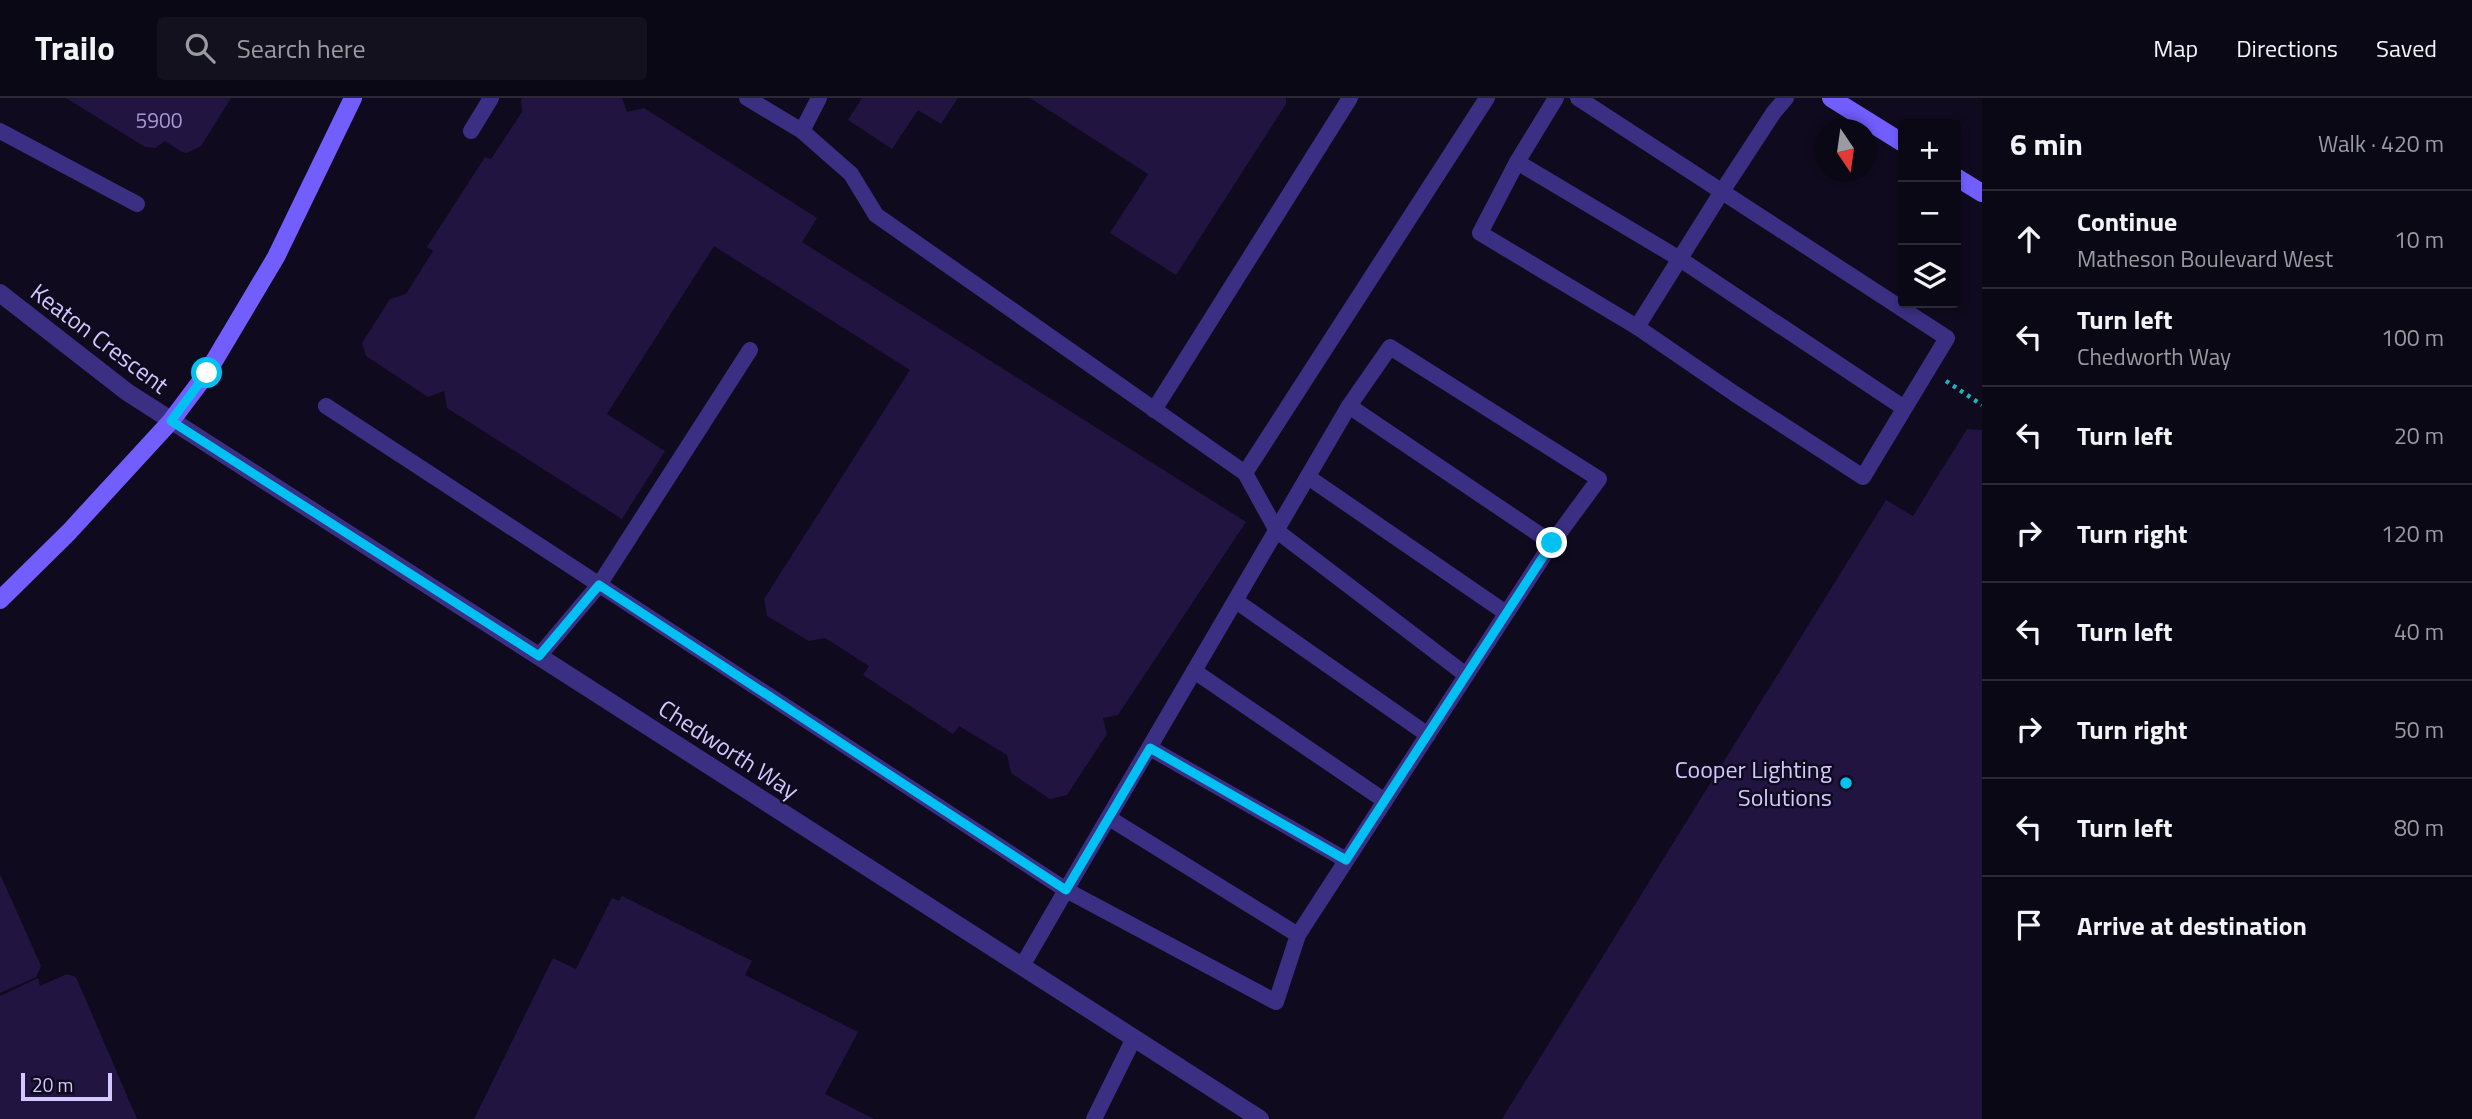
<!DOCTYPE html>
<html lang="en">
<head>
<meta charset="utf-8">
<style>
	:root { --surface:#0b0816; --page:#14111f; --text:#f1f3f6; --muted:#9a9aa1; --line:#2b2935 }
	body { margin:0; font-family:"Titillium Web",sans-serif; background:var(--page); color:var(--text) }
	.controls { position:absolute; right:21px; top:21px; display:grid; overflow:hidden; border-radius:7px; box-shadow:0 4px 10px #0003 }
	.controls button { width:63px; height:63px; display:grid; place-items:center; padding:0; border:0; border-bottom:2px solid var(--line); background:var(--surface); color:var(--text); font:35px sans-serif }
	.compass { position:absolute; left:1814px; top:21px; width:63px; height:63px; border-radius:50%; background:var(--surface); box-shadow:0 4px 10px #0003; rotate:167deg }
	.scale { position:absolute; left:21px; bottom:18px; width:91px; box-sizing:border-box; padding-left:7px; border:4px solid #d3c7ff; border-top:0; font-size:19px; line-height:24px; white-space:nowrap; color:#d3c7ff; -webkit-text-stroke:5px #0f0a1e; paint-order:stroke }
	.stop { position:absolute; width:21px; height:21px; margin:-16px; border:5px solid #00c1f2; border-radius:50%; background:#fff }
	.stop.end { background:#00c1f2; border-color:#fff; box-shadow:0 2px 7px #0008 }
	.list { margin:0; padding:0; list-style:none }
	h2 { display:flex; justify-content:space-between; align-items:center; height:91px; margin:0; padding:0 28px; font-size:30px }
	h2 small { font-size:23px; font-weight:400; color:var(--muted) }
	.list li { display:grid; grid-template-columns:46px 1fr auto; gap:21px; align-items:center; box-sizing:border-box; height:98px; padding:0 28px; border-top:2px solid var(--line) }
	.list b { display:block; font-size:26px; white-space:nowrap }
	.list p { margin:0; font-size:23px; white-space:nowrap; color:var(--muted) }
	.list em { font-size:23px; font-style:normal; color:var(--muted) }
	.icon { flex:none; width:38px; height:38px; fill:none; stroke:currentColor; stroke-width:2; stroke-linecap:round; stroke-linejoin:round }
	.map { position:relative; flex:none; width:1982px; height:1021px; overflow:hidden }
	header { display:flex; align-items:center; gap:42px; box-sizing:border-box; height:98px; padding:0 35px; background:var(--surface); border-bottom:2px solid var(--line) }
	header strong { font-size:33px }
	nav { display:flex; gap:38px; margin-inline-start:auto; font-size:24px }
	.search { width:490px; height:63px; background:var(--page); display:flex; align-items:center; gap:18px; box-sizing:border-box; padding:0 24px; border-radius:7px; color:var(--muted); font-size:26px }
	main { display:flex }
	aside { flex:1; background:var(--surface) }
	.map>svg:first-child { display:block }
	.building { fill:#221441 }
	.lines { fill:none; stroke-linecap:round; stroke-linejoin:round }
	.path { stroke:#20b3ba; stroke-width:4.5; stroke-dasharray:3.5 5; stroke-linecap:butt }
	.lane { stroke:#3b2f83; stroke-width:16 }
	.street { stroke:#3b2f83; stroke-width:18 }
	.secondary { stroke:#725eff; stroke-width:18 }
	.route { stroke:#00c1f2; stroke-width:9 }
	.poi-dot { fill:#00c1f2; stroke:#0f0a1e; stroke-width:2.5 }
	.labels { text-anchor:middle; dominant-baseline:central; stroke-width:5; stroke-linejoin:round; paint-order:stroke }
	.number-label { font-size:21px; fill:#a79ad0 }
	.street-label { font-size:24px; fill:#d3c7ff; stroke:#0f0a1e }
	.poi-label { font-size:24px; fill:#d3c7ff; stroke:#0f0a1e; text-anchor:end }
</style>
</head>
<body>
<header>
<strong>Trailo</strong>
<div class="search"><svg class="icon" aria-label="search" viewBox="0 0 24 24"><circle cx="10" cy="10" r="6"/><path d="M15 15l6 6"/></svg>Search here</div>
<nav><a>Map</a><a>Directions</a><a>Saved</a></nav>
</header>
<main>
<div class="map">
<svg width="1982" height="1021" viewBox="0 0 1982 1021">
	<rect width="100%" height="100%" fill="#0f0a1e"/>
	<g class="building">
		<polygon points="66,0 231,0 201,48 187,55 182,54 165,43 155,50 145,49"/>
		<polygon points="521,0 622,0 627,14 644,10 817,120 802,144 1246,424 1118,617 1103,620 1107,636 1067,697 1050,701 1011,675 1007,657 959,628 953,636 863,577 869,568 825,540 809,543 767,518 764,501 910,272 714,148 607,316 665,353 622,421 447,310 444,293 428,299 366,258 362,245 390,201 406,196 433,153 427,149 485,59 491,61 522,14"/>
		<polygon points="862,0 958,0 941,26 918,12 892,51 848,22"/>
		<polygon points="1030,0 1286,0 1286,6 1176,177 1110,135 1148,76"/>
		<polygon points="1967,331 1982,332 1982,1021 1502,1021 1886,402 1913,418"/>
		<polygon points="0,776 41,868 36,879 0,895"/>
		<polygon points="622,798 752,863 745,877 858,934 825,996 874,1021 474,1021 553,860 576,871 612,800 619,803"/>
		<polygon points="67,876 76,879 137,1021 0,1021 0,898 38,880 40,888"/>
	</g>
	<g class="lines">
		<polyline class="path" points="1946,283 1982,307"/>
		<g class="lane">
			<polyline points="747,0 802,33 851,76 876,117 1245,375 1277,433 1466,577"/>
			<polyline points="1556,0 1517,64 1480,135 1637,229 1735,296 1863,379 1947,240 1578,0"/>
			<polyline points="0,33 137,106"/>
			<polyline points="471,33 491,0"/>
			<polyline points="802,33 819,0"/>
			<polyline points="1517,64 1680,161 1904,310"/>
			<polyline points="1637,229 1721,95 1774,14 1786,0"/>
			<polyline points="326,308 1066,792 1276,904 1298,837 1552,445 1599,381 1390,249 1349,308 1066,792 1022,868"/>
			<polyline points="1349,308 1552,445"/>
			<polyline points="1154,312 1350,0"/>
			<polyline points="1245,375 1487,0"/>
			<polyline points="1308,379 1506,515"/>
			<polyline points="1236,503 1428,637"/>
			<polyline points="539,558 599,487 750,252"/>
			<polyline points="1194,573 1385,703"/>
			<polyline points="1150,650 1346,762"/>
			<polyline points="1109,720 1298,837"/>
			<polyline points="1094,1021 1134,940"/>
		</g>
		<polyline class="street" points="0,195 127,294 1260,1021"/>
		<g class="secondary">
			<polyline points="1831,0 1903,45"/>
			<polyline points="1956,79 1982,95"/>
			<polyline points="0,502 69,434 171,323 207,275 276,159 353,0"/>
		</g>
	</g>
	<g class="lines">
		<polyline class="route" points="207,275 171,323 539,558 599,487 1066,792 1150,650 1346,762 1552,445"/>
	</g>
	<circle class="poi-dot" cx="1846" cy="685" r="7"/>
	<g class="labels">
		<g class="number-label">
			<text x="159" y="22">5900</text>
		</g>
		<g class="street-label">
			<text transform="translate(100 240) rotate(37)">Keaton Crescent</text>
			<text transform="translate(729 651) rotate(33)">Chedworth Way</text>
		</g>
		<g class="poi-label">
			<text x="1832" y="671">Cooper Lighting<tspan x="1832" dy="28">Solutions</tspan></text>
		</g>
	</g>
</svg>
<div class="controls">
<button>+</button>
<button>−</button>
<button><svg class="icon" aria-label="layers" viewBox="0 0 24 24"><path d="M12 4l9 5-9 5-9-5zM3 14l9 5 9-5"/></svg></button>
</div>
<svg class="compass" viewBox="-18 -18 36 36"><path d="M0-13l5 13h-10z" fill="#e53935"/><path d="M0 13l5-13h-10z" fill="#9a9aa1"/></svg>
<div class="scale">20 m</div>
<div class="stop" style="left:207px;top:275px"></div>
<div class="stop end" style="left:1552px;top:445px"></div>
</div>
<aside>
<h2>6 min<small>Walk · 420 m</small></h2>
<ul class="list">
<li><svg class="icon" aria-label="ahead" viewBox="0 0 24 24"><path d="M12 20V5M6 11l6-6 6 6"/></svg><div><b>Continue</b><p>Matheson Boulevard West</p></div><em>10 m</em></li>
<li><svg class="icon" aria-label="left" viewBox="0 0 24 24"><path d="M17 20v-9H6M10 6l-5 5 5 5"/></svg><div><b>Turn left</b><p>Chedworth Way</p></div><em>100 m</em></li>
<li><svg class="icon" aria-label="left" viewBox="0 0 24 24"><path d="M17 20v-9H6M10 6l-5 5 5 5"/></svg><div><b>Turn left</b></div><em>20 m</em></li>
<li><svg class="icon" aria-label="right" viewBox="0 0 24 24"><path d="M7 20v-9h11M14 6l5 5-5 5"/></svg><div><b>Turn right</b></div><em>120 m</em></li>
<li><svg class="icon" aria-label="left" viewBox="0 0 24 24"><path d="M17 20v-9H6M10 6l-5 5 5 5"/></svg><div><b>Turn left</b></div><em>40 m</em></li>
<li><svg class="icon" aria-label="right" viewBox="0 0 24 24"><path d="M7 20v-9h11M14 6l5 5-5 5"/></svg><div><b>Turn right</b></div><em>50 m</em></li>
<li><svg class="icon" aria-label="left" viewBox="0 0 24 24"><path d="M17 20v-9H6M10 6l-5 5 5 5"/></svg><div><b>Turn left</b></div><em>80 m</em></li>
<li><svg class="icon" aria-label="arrive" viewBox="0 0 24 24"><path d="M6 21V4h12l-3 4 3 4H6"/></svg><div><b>Arrive at destination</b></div></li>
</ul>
</aside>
</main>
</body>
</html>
